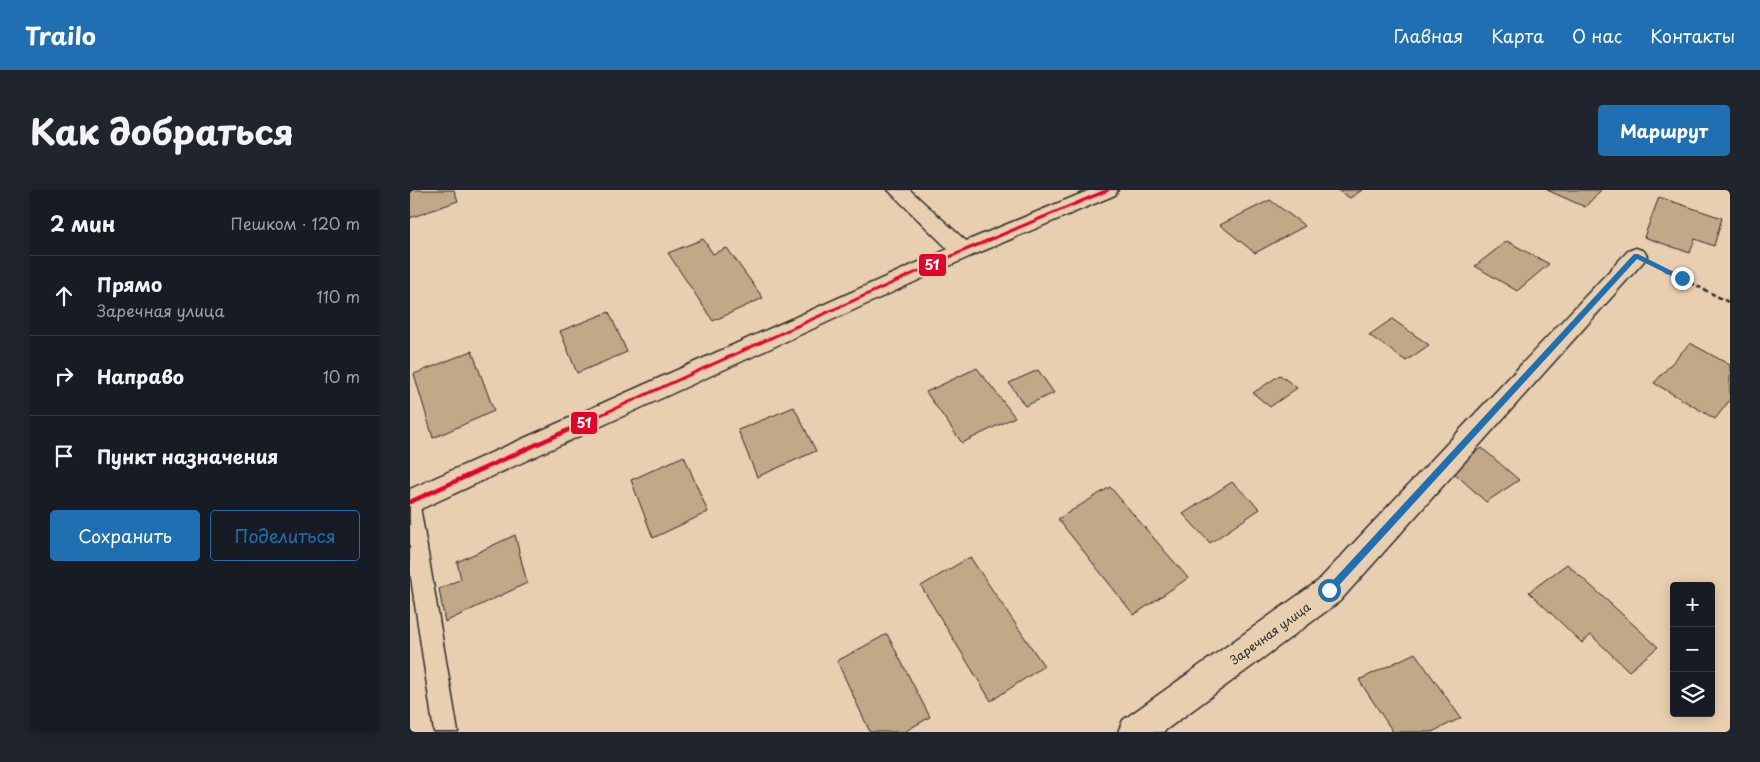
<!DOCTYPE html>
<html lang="ru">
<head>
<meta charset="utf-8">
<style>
	:root { --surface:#171b24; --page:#20242c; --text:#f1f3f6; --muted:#9ea1a6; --line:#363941; --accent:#1f6fb2 }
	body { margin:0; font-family:"Playpen Sans",sans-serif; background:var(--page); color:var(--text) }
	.controls { position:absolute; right:15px; bottom:15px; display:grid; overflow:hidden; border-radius:5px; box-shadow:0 2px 12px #0003 }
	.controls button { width:45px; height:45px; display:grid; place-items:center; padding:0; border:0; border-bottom:1px solid var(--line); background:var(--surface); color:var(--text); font:25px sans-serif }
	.stop { position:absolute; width:15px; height:15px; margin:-11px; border:4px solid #1f6fb2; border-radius:50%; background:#fff }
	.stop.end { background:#1f6fb2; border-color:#fff; box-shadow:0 1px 5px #0008 }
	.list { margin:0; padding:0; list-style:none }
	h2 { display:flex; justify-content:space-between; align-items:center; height:65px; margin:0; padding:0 20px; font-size:21px }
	h2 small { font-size:16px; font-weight:400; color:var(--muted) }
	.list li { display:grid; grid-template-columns:32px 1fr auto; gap:15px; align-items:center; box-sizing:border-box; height:80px; padding:0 20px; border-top:1px solid var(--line) }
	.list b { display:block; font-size:19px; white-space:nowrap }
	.list p { margin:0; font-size:16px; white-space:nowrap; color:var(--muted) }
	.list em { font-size:16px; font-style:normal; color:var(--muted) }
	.actions { display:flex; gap:10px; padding:15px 20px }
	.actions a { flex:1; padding:11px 0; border:1px solid var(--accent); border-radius:5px; text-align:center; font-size:18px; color:var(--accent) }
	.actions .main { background:var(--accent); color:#fff }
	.icon { flex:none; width:28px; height:28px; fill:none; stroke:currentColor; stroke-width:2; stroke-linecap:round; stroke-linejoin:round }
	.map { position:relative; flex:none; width:1320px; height:542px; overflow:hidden; border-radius:5px }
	header { display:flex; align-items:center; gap:30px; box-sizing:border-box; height:70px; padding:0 25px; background:var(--accent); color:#fff }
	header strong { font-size:24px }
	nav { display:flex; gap:28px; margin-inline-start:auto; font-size:18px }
	.intro { display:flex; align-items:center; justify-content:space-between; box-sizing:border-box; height:120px; padding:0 30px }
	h1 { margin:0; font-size:35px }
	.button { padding:12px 22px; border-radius:5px; background:var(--accent); color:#fff; font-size:18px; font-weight:700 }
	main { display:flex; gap:30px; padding:0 30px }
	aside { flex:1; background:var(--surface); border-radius:5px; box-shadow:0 2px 12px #0003 }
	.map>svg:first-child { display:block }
	.building { fill:#c1a886; stroke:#2b2b2b }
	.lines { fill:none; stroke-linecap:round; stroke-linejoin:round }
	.lane-casing { stroke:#2b2b2b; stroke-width:3 }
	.street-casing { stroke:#2b2b2b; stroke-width:3 }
	.secondary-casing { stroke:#2b2b2b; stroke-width:3 }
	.path { stroke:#2b2b2b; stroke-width:2.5; stroke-dasharray:4.5 3; stroke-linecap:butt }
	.lane { fill:#e8cfb0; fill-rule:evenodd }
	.street { fill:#e8cfb0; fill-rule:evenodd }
	.secondary { fill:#e8cfb0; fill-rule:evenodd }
	.bus-1-far1-casing { stroke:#e8cfb0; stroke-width:6 }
	.bus-1-casing { stroke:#e8cfb0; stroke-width:8 }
	.bus-1-far1 { stroke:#e4002b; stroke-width:3 }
	.bus-1 { stroke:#e4002b; stroke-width:4.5 }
	.route { fill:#1f6fb2 }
	.labels { text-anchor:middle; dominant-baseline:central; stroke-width:4; stroke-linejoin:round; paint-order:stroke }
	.street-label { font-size:12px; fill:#2b2b2b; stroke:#e8cfb0 }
	.line-badge { stroke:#e8cfb0; stroke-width:2 }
	.badge-label { font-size:14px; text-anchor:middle; font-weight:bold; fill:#fff }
</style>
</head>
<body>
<header>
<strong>Trailo</strong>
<nav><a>Главная</a><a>Карта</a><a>О нас</a><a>Контакты</a></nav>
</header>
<div class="intro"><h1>Как добраться</h1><a class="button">Маршрут</a></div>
<main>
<aside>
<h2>2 мин<small>Пешком · 120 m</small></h2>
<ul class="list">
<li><svg class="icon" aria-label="ahead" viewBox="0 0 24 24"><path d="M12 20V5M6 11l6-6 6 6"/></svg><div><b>Прямо</b><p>Заречная улица</p></div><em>110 m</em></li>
<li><svg class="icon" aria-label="right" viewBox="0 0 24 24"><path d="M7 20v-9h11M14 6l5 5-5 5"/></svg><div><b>Направо</b></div><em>10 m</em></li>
<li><svg class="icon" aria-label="arrive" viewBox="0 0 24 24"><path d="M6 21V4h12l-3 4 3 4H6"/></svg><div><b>Пункт назначения</b></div></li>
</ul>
<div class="actions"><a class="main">Сохранить</a><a>Поделиться</a></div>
</aside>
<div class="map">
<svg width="1320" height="542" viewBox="0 0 1320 542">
	<rect width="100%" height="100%" fill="#e8cfb0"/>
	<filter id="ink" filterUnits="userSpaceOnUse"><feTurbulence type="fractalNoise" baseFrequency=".02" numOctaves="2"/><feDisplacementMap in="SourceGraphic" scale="10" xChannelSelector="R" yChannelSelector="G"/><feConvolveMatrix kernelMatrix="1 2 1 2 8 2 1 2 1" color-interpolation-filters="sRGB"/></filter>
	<g filter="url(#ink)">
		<g class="building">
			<polygon points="0,0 44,0 48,11 0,28"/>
			<polygon points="927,0 952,0 940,8"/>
			<polygon points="1137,0 1191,0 1175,17"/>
			<polygon points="1249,7 1312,28 1304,56 1285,49 1280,63 1234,47"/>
			<polygon points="860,10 895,36 845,63 810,35"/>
			<polygon points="293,49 303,64 317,58 353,108 303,131 258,63"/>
			<polygon points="1097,51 1139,74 1107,101 1065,76"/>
			<polygon points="199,122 217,162 167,183 150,141"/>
			<polygon points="982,129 1019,155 996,171 959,145"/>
			<polygon points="1280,153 1320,175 1320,210 1305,229 1244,193"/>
			<polygon points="62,161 84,221 23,248 4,184"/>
			<polygon points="567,178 605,227 552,253 516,202"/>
			<polygon points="628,180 644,203 615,216 599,193"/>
			<polygon points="870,185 887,198 860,217 843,203"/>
			<polygon points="384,217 406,261 347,287 328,240"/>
			<polygon points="1072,258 1109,290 1076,312 1040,279"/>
			<polygon points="274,266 298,322 243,348 221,290"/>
			<polygon points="822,292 850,319 800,353 773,324"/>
			<polygon points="700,297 778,388 724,425 648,329"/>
			<polygon points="105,345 117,393 35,432 29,399 51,389 47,372"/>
			<polygon points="560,367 634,476 581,511 511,396"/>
			<polygon points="1157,374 1248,457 1219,481 1181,445 1172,453 1119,402"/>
			<polygon points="477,444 520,527 494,542 460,542 427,471"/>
			<polygon points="1005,463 1051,528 1022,542 983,542 949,490"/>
		</g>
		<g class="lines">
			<defs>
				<polygon id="lane" points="0,308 7,310 10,316 48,542 24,542 0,381"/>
				<polygon id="street" points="1226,58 1234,61 1237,66 1234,71 930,411 753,542 708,542 713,530 908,391 1218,61"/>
				<polygon id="secondary" points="478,0 500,0 556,51 680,0 708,0 705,5 561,66 0,324 0,299 538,59"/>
			</defs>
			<use href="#lane" class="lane-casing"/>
			<use href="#street" class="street-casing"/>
			<use href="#secondary" class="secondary-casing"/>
			<polyline class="path" points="1254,79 1320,113"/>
			<use href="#lane" class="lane"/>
			<use href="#street" class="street"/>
			<use href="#secondary" class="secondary"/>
			<defs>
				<polyline id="bus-1-far1" points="164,237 553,61 698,0"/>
				<polyline id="bus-1" points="0,312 167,236"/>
			</defs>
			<use href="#bus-1-far1" class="bus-1-far1-casing"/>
			<use href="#bus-1" class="bus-1-casing"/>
			<use href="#bus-1-far1" class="bus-1-far1"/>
			<use href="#bus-1" class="bus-1"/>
		</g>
	</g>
	<polygon class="route" points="1224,64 1228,64 1276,88 1270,90 1227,69 922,403 916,403 916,398"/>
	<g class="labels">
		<g class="street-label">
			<text transform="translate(860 443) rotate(-36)">Заречная улица</text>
		</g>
	</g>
	<g class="line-badge">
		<rect x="508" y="63" width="29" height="24" rx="5" fill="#e4002b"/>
		<rect x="160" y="221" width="28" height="24" rx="5" fill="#e4002b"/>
	</g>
	<g class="badge-label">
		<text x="522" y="80">51</text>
		<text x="174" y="238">51</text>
	</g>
</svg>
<div class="controls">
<button>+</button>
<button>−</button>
<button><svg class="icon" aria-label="layers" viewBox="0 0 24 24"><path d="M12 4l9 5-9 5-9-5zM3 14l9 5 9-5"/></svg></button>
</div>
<div class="stop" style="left:919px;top:400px"></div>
<div class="stop end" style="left:1272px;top:88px"></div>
</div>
</main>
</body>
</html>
